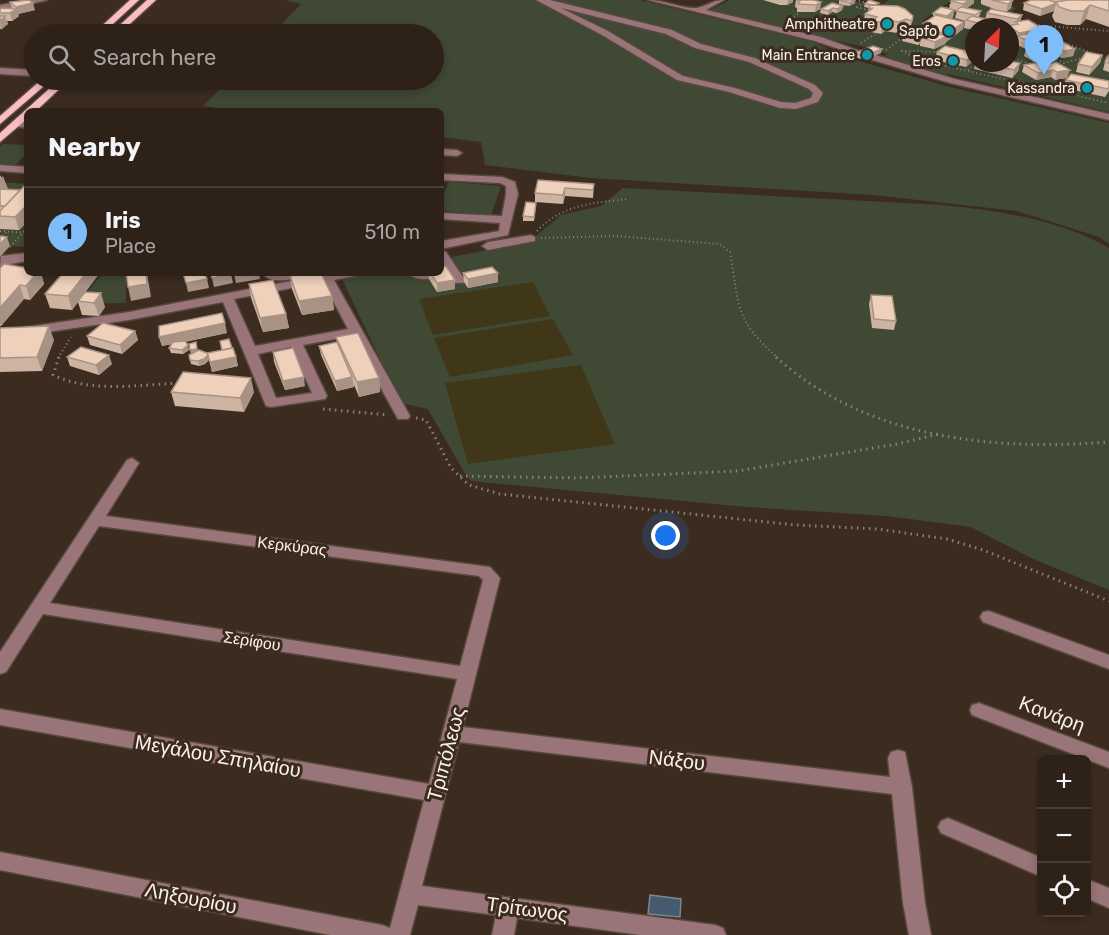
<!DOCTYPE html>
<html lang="en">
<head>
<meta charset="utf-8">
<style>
	:root { --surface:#2d2118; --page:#352921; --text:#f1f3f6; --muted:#a7a3a2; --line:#483e37; --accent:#7fbdfa }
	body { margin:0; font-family:Rubik,sans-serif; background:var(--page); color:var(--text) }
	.controls { position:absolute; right:18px; bottom:18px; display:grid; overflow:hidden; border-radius:9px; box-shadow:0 3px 9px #0003 }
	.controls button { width:54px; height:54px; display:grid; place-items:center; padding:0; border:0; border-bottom:2px solid var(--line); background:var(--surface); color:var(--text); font:30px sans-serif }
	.compass { position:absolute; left:965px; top:18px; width:54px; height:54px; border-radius:50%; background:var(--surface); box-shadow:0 3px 9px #0003; rotate:24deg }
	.you { position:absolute; left:666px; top:536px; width:21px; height:21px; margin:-15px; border:4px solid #fff; border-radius:50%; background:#1a73e8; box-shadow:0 0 0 9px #1a73e833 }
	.badge { display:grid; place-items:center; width:39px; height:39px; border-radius:50%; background:var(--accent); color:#111; font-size:20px; font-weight:700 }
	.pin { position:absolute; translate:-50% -50px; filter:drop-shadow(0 2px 3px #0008) }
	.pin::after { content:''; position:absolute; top:32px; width:21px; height:18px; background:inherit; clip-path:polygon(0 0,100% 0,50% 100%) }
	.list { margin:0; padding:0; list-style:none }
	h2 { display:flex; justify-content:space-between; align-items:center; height:78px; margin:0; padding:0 24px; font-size:26px }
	h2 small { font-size:20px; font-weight:400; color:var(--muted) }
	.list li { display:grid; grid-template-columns:39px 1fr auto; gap:18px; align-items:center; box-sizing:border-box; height:90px; padding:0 24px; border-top:2px solid var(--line) }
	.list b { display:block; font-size:22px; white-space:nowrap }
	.list p { margin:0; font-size:20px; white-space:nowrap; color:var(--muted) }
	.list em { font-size:20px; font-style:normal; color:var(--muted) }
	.icon { flex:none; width:33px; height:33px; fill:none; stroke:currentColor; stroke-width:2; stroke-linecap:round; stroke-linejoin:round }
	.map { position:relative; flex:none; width:1109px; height:935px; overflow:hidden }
	.search { position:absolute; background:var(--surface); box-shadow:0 3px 9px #0003; left:24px; top:24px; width:420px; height:66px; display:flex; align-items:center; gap:15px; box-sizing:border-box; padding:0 21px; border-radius:33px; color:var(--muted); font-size:22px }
	.panel { position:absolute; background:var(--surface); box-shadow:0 3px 9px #0003; left:24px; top:108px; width:420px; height:168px; border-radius:9px }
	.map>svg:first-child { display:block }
	.green { fill:#404934; fill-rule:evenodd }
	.sand { fill:#3f3717 }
	.water { fill:#45596f; stroke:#7c8794; stroke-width:1.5 }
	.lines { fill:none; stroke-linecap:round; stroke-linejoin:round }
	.minor-casing { stroke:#57483c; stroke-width:3 }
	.major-casing { stroke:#57483c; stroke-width:3 }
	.path-far1 { stroke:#8e8076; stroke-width:2; stroke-dasharray:1 3; stroke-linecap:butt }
	.path { stroke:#8e8076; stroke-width:3; stroke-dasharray:1.5 4.5; stroke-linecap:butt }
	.minor { fill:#997478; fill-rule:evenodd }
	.major { fill:#fabdc3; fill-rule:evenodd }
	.wall { fill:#cdb3a1 }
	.shaded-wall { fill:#a79283 }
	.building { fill:#eed0bb; stroke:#a79283; stroke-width:1.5 }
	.culture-dot { fill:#0f9aa8; stroke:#3c2c20; stroke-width:2 }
	.labels { text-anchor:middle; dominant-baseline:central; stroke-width:6; stroke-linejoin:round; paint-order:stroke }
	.far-poi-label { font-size:14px; fill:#fcf1e9; stroke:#3c2c20; text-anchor:end }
	.street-label { font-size:16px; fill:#fcf1e9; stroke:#3c2c20 }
	.near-street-label { font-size:20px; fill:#fcf1e9; stroke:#3c2c20 }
</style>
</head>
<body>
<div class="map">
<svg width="1109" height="935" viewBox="0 0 1109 935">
	<rect width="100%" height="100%" fill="#3c2c20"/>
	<g class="green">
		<polygon points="286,0 639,0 813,42 848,58 950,87 1109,123 1109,244 1099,237 1017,211 873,195 591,178 485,165 481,142 441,137 441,111 240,111 203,106 229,80 434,80 434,34 272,34 301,4"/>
		<path d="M730,0h118l19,4 -4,3 11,3 15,-10h63l-30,21 5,2 31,-23h31l27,8 -10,9 24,6 16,12 20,9 43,15v53l-161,-38 -4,2 -59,-20 2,-2 -14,-5 -165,-38zM974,27h36v36h-36z"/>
		<polygon points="3,144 27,145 27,153 13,167 0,166 0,147"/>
		<polygon points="0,182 27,184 27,247 0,245"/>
		<polygon points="449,182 501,186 491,215 441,211 441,200"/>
		<path d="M623,188l319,17c58,6 116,14 167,43v342l-78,-32 -60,-31 -84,-11 -140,-9 -276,-26 -7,-9 -36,-63 -27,-6 -59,-124 30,-6h69v-14l88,-17 32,-27 40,-9z"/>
		<polygon points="103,273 126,273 126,303 77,304"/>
	</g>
	<g class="sand">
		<polygon points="533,282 550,316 433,335 419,299"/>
		<polygon points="553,319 573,355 450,377 434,338"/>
		<polygon points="581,365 615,444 468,464 445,383"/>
	</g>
	<polygon class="water" points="650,895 681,899 680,917 648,914"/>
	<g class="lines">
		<defs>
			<g id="minor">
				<polygon points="30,0 47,0 0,11 0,5"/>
				<path d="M536,0h14l122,30 29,14 54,14 60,27 8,8 -5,9 -22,7 -16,-1 -51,-16 -52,-12 -75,-45zM561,8l105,26 29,14 54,14 60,27 4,4 -2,5 -16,5 -14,-1 -46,-14 -52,-12 -75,-45z"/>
				<path d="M648,0c16,0 35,9 48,8 10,-1 16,-8 28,-8l-18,10 115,27 47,17 -5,3 -48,-16z"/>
				<polygon points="872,54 955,79 1109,114 1109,120 950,83 869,59 869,55"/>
				<polygon points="0,68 34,70 34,76 0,74"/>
				<polygon points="16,121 27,122 27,128 12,126 12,122"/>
				<polygon points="441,149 457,150 462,153 457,156 441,155"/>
				<polygon points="0,165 27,167 27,173 0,171"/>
				<polygon points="441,174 502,177 515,182 518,194 508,235 441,249 441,241 499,231 500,223 441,219 441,213 502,216 506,194 506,186 500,183 441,180"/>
				<polygon points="531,235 535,237 535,241 488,250 482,246 488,242"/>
				<path d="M442,251l4,1 19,28 -2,3h-8l-6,-8c-14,4 -30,8 -42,-2h34v-3l4,-2 -4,-6z"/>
				<polygon points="27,253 27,261 0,266 1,256"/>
				<path d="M261,273h42l1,1 -2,3c-14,3 -30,7 -41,-4z"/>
				<path d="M333,273h25l-2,3 -22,4 76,136 -2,3h-10l-46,-83 -49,9 24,51 -2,3 -54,8 -5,-1 -43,-104 -94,18 -129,19v-8l129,-19zM323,282l25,47 -93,17 -21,-47zM291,347l21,46 -36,5 -18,-44z"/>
				<path d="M132,458l7,5 -33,53 384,51 10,11 -37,149 427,50 -2,-19 3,-6 7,-2 7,2 7,35 13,116 6,32h-22l-6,-32 -11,-109 -433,-52 -37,144 293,39 8,3 3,7h-86l-123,-17 -3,17h-22l4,-20 -78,-10 -8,30h-80l-330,-65v-18l382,73 8,3 34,-128 -424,-75v-16l429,75 28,-105 -414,-65 -37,58 -6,2v-22l127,-192zM99,526l380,50 4,4 -23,86 -410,-63z"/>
				<polygon points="989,611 1109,655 1109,669 983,622 980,617 983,612"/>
				<polygon points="979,703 1109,752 1109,768 972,715 970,710 972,705"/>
				<polygon points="948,818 1042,858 1042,877 941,833 938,827 941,821"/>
				<polygon points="1086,879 1109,888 1109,908 1086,898"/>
			</g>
			<g id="major">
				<polygon points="130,0 139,0 102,34 93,34"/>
				<polygon points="147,0 156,0 119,34 110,34"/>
				<polygon points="41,80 51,80 0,124 0,116"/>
				<polygon points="59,80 69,80 36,111 27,111 27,119 0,142 0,133"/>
			</g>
		</defs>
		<use href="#minor" class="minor-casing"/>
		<use href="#major" class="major-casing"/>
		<g class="path-far1">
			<polyline points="855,0 867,3"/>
			<polyline points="864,2 857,7 870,11"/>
			<polyline points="943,10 957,0"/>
			<polyline points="787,21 799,13"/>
			<polyline points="1035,25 1109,31"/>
			<polyline points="913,31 925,22"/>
			<polyline points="974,40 965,52 974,53"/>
			<polyline points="1057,40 1098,55"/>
			<polyline points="861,43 875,34"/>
			<polyline points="886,50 905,36"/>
			<polyline points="1098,55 1109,58"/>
			<polyline points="1010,57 1033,65"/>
			<polyline points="1053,57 1064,63 1083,58"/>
			<polyline points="917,58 902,51 939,52"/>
			<polyline points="941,65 1109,103"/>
			<polyline points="968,70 975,63"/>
			<polyline points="1051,89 1068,80"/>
			<polyline points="0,231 27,233"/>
			<path d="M537,231c25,-27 57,-28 91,-32"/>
			<path d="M541,238l74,-2 105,8 10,8c10,55 3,66 48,106"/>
			<polyline points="0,239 8,231"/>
			<polyline points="10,247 27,228"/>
			<polyline points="58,358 71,337"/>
		</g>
		<g class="path">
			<path d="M59,357l-6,18c38,18 86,10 126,8"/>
			<path d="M776,357c91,82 216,94 333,85"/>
			<polyline points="323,409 388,415"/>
			<polyline points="416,418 426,420 451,468 469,485 500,494 796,525 877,529 947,539 983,550 1109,601"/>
			<polyline points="460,476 577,478 738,471 897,444 939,434"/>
		</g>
		<use href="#minor" class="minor"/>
		<use href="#major" class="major"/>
	</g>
	<g class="wall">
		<polygon points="763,0 793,0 793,2 787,5 780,5"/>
		<polygon points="796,0 821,2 820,9 815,12 797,12 797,8 795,7"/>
		<polygon points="839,0 855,0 855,3 849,6 839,4"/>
		<polygon points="953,0 974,0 974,3 966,8 981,11 979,17 985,19 987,13 1022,15 1020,22 1043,31 1049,38 1075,49 1073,56 1062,58 1053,54 1051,58 1034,62 1024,56 1026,49 1015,44 1016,40 1010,36 1010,27 1006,27 1006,26 1009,25 1001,24 1000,27 974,27 974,30 964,28 965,21 955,18 957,11 949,9 951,1"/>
		<polygon points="981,0 1012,0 1011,8 1006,12 997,10 981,4"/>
		<polygon points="1031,0 1109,0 1109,27 1086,19 1080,25 1067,25 1055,22 1052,16 1054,11 1040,16 1023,10 1024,3"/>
		<polygon points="10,2 35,10 18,14 19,16 12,21 7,21 8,24 0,29 0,9 12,8"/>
		<polygon points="865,4 878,5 913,16 910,31 922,30 924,23 933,17 933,13 954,10 953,17 951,19 964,22 963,29 946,42 945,44 934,49 920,46 920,44 918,45 902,41 904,34 909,31 903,30 897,33 885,31 881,34 871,32 872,28 863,25 865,14 868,11 869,8 864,7"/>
		<polygon points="843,6 842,10 837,13 832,12 828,15 820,13 821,9"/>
		<polygon points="967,51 966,53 974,54 972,62 966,67 935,60 937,52"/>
		<polygon points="855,53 881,53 864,60 855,57"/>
		<polygon points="1102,55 1100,63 1089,75 1076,72 1078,64"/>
		<polygon points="1109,57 1109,72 1103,70 1105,62"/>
		<polygon points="1039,62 1067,78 1055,80 1051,77 1036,80 1022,72 1024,65"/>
		<polygon points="975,63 1020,63 1018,71 1012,78 974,69"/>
		<polygon points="1066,80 1109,81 1109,91 1105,97 1064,88"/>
		<polygon points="0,175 7,189 20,190 27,183 27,222 19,230 0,229"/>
		<polygon points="538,180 594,184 593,198 565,196 563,204 535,202 535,193"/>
		<polygon points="536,207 534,221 523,221 523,216"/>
		<polygon points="0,268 27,273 41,273 44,284 30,300 24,299 1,326 0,326"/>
		<polygon points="428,273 441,273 455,280 455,289 437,292 429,279"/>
		<polygon points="463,273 498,282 468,288 464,282"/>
		<polygon points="290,276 332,296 334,310 302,315 292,289"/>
		<polygon points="249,284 286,314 289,328 263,332 251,298"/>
		<polygon points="86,292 105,307 99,316 82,315 78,302 72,310 50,308 45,294"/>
		<polygon points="871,295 896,321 894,330 872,328 869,304"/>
		<polygon points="0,328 54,340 42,371 0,372"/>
		<polygon points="135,331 138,340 122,354 90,345 87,336"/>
		<polygon points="227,333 185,342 189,350 183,354 171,353 169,348 172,344 162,346 159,337"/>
		<polygon points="336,337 379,378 380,392 359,397 354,385 354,387 337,391 321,355 319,346 337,342"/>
		<polygon points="220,341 236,357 238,366 212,372 209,360 205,364 199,366 191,364 189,355 198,351 207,353 222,350"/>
		<polygon points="273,352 305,386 285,390 274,362"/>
		<polygon points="67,357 112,364 99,375 70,366"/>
		<polygon points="171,392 254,392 244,412 175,406"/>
	</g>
	<g class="shaded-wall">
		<polygon points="788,0 793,0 793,2 787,5"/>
		<polygon points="854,0 855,0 855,3 849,6 850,3"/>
		<polygon points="969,0 974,0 974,3 962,12 963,4"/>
		<polygon points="1013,0 1011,8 1006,12 1008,4"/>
		<polygon points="821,2 820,9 815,12 816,5"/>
		<polygon points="33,3 35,10 18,14 19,16 12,21 10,13 16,9 16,7"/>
		<polygon points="1056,3 1054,11 1040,16 1042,9"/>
		<polygon points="1090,5 1086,19 1080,25 1084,11"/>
		<polygon points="843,6 842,10 837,13 837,9"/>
		<polygon points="833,8 832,12 828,15 828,11"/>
		<polygon points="954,10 953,17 945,23 947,16"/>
		<polygon points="1022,15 1020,23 1016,23 1017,19"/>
		<polygon points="5,16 8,24 1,30 0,21"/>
		<polygon points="906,19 903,30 897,33 899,22"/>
		<polygon points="887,20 885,31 881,34 883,23"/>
		<polygon points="964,22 963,29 946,42 945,44 934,49 935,42 947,36 947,34"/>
		<polygon points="1044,29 1042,36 1050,35 1048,42 1045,39 1044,43 1035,45 1036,37 1018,37 1019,33"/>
		<polygon points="928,32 926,39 922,38 920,44 918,45 920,38"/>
		<polygon points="882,49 881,53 864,60 864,56"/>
		<polygon points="1075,49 1073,56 1062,58 1064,51"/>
		<polygon points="1054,50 1051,58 1034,62 1036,54"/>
		<polygon points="974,54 972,62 966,67 967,60"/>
		<polygon points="1102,55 1100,63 1089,75 1092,67"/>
		<polygon points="1020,63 1018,71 1012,78 1014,70"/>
		<polygon points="1053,70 1051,77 1036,80 1038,73"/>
		<polygon points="1070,70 1067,78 1055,80 1057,72"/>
		<polygon points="3,176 8,189 0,196 0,179"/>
		<polygon points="565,188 565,196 563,204 563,195"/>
		<polygon points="27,205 27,222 19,230 15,217"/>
		<polygon points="7,237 10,246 0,257 0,244"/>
		<polygon points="37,273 41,273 44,284 30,300 26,286"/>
		<polygon points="86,273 100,273 72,310 68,296"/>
		<polygon points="146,273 147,273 151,297 131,301 128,287"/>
		<polygon points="239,273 259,273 260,279 236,283 234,274"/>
		<polygon points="498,273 498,282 468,288 468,279"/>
		<polygon points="231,274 233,283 214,287 212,278"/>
		<polygon points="207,279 209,288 188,292 186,283"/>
		<polygon points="455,280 455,289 437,292 437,283"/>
		<polygon points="20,285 24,299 1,326 0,323 0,308"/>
		<polygon points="101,293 105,307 99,316 94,303"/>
		<polygon points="332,296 334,310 302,315 299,301"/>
		<polygon points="286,314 289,328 263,332 260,318"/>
		<polygon points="225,323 227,333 162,346 159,337"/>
		<polygon points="49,326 54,340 42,371 37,357"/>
		<polygon points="135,331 138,340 122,354 120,345"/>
		<polygon points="196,342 198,353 191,355 190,350"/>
		<polygon points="188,345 189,350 183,354 182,350"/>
		<polygon points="109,355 112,364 99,375 96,365"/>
		<polygon points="208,355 209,360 205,364 199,366 198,361"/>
		<polygon points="236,357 238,366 212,372 210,362"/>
		<polygon points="304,377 305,386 285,390 283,381"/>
		<polygon points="352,377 354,387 337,391 335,381"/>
		<polygon points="251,378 254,392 244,412 240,398"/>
		<polygon points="379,378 380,392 359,397 357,382"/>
	</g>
	<g class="building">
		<polygon points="29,0 33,3 16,7 10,2"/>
		<polygon points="796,0 813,0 821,2 816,5 798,4 800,1"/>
		<polygon points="839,0 854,0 850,3"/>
		<polygon points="869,0 879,3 875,5 865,4"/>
		<polygon points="953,0 969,0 963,4 951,1"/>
		<polygon points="992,0 1013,0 1008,4"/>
		<polygon points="1031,0 1049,0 1057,3 1042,9 1024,3"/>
		<polygon points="1068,0 1109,0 1109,11 1090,5 1084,11 1071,11 1059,7 1056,2"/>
		<polygon points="832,3 843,6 837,9 833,8 828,11 821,9"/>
		<polygon points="870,5 898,6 905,9 913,16 912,21 906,19 899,22 887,20 883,23 873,21 877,17 865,14 873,8 869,9"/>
		<polygon points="941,7 954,10 947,16 933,13"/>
		<polygon points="961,7 981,11 975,15 956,11"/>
		<polygon points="2,8 17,9 10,13 0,13 0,9"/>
		<polygon points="991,9 1022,15 1017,19 987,13"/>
		<polygon points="936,15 964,22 947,34 931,30 937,26 924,23"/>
		<polygon points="0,16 5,16 0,21"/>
		<polygon points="972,16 1001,22 995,27 966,20"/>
		<polygon points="1028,20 1044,29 1019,33 1010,27 1006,26 1018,24 1015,22"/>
		<polygon points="915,28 928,32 920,38 904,34"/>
		<polygon points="1043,31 1050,35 1037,37 1045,42 1045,39 1054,37 1075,49 1064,51 1049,43 1042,44 1054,50 1036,54 1026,48 1037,45 1017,36"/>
		<polygon points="930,32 947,36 935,42 922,38"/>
		<polygon points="873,46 882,49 864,56 855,53"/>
		<polygon points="945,46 967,51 965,52 974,54 967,60 937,52"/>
		<polygon points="1086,52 1102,55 1092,67 1078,64"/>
		<polygon points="1108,56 1109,63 1105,62"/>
		<polygon points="1010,61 1020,63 1014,70 982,63 1010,63"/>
		<polygon points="1039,62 1045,65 1056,62 1070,70 1057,72 1053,70 1038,73 1024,65"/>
		<polygon points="1071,74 1109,81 1109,87 1108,89 1066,80"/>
		<polygon points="538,180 594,184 593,190 565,188 563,195 535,193"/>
		<polygon points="27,183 27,205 15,217 0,216 0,211"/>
		<polygon points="0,189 20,190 5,206 0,206"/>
		<polygon points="526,202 536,203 534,217 523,216"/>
		<polygon points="0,236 7,237 0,244"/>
		<polygon points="4,264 27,268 27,273 37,273 26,286 20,285 0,308 0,268"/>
		<polygon points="446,266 455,280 437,283 430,273 441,273 441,267"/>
		<polygon points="492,267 498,273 468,279 463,273"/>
		<polygon points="63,273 86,273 68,296 45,294"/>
		<polygon points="126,273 146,273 147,284 128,287"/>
		<polygon points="183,273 204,273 207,279 186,283"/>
		<polygon points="211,273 231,273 231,274 212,278"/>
		<polygon points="309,273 321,273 332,296 299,301 290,276"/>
		<polygon points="273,280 286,314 260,318 249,284"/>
		<polygon points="85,292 101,293 94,303 78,301"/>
		<polygon points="871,295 892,296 896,321 874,319"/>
		<polygon points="222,313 225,323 159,337 159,326"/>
		<polygon points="103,323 135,331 120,345 87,336"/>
		<polygon points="49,326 37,357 0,358 0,328"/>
		<polygon points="358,333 379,378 357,382 336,337"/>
		<polygon points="229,339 232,348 222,350 220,341"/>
		<polygon points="185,341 188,345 182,350 169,348 173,342"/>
		<polygon points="196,342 197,349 190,350 189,344"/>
		<polygon points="337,342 352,377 335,381 319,346"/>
		<polygon points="81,347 109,355 96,365 67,357"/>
		<polygon points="233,348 236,357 210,362 207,353"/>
		<polygon points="293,348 304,377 283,381 273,352"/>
		<polygon points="199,350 207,353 208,355 204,359 198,361 190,360 189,355"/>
		<polygon points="183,372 251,378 240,398 171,392"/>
	</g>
	<g class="culture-dot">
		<circle cx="887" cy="24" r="6"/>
		<circle cx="949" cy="31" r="6"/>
		<circle cx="867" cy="55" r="6"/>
		<circle cx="953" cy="61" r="6"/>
		<circle cx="1087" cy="88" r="6"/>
	</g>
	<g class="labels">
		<g class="far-poi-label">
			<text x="875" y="24">Amphitheatre</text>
			<text x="937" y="31">Sapfo</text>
			<text x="855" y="55">Main Entrance</text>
			<text x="941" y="61">Eros</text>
			<text x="1075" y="88">Kassandra</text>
		</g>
		<g class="street-label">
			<text transform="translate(292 546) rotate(7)">Κερκύρας</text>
			<text transform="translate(252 641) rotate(9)">Σερίφου</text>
		</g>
		<g class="near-street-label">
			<text transform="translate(1052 714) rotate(21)">Κανάρη</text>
			<text transform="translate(446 754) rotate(-75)">Τριπόλεως</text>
			<text transform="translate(218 756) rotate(10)">Μεγάλου Σπηλαίου</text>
			<text transform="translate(677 760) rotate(7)">Νάξου</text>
			<text transform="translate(191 898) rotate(11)">Ληξουρίου</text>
			<text transform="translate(527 909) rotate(8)">Τρίτωνος</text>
		</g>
	</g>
</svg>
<div class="controls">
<button>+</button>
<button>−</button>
<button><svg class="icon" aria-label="locate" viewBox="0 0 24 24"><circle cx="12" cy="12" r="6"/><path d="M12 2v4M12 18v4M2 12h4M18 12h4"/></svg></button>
</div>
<svg class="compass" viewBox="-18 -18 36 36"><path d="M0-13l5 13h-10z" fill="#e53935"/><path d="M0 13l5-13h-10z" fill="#a7a3a2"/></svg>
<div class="you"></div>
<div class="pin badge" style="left:1044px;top:75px">1</div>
<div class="search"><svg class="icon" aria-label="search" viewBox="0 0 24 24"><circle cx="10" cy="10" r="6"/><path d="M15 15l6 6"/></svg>Search here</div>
<section class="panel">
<h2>Nearby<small></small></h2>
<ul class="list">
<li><span class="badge">1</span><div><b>Iris</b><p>Place</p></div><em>510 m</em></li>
</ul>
</section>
</div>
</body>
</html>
